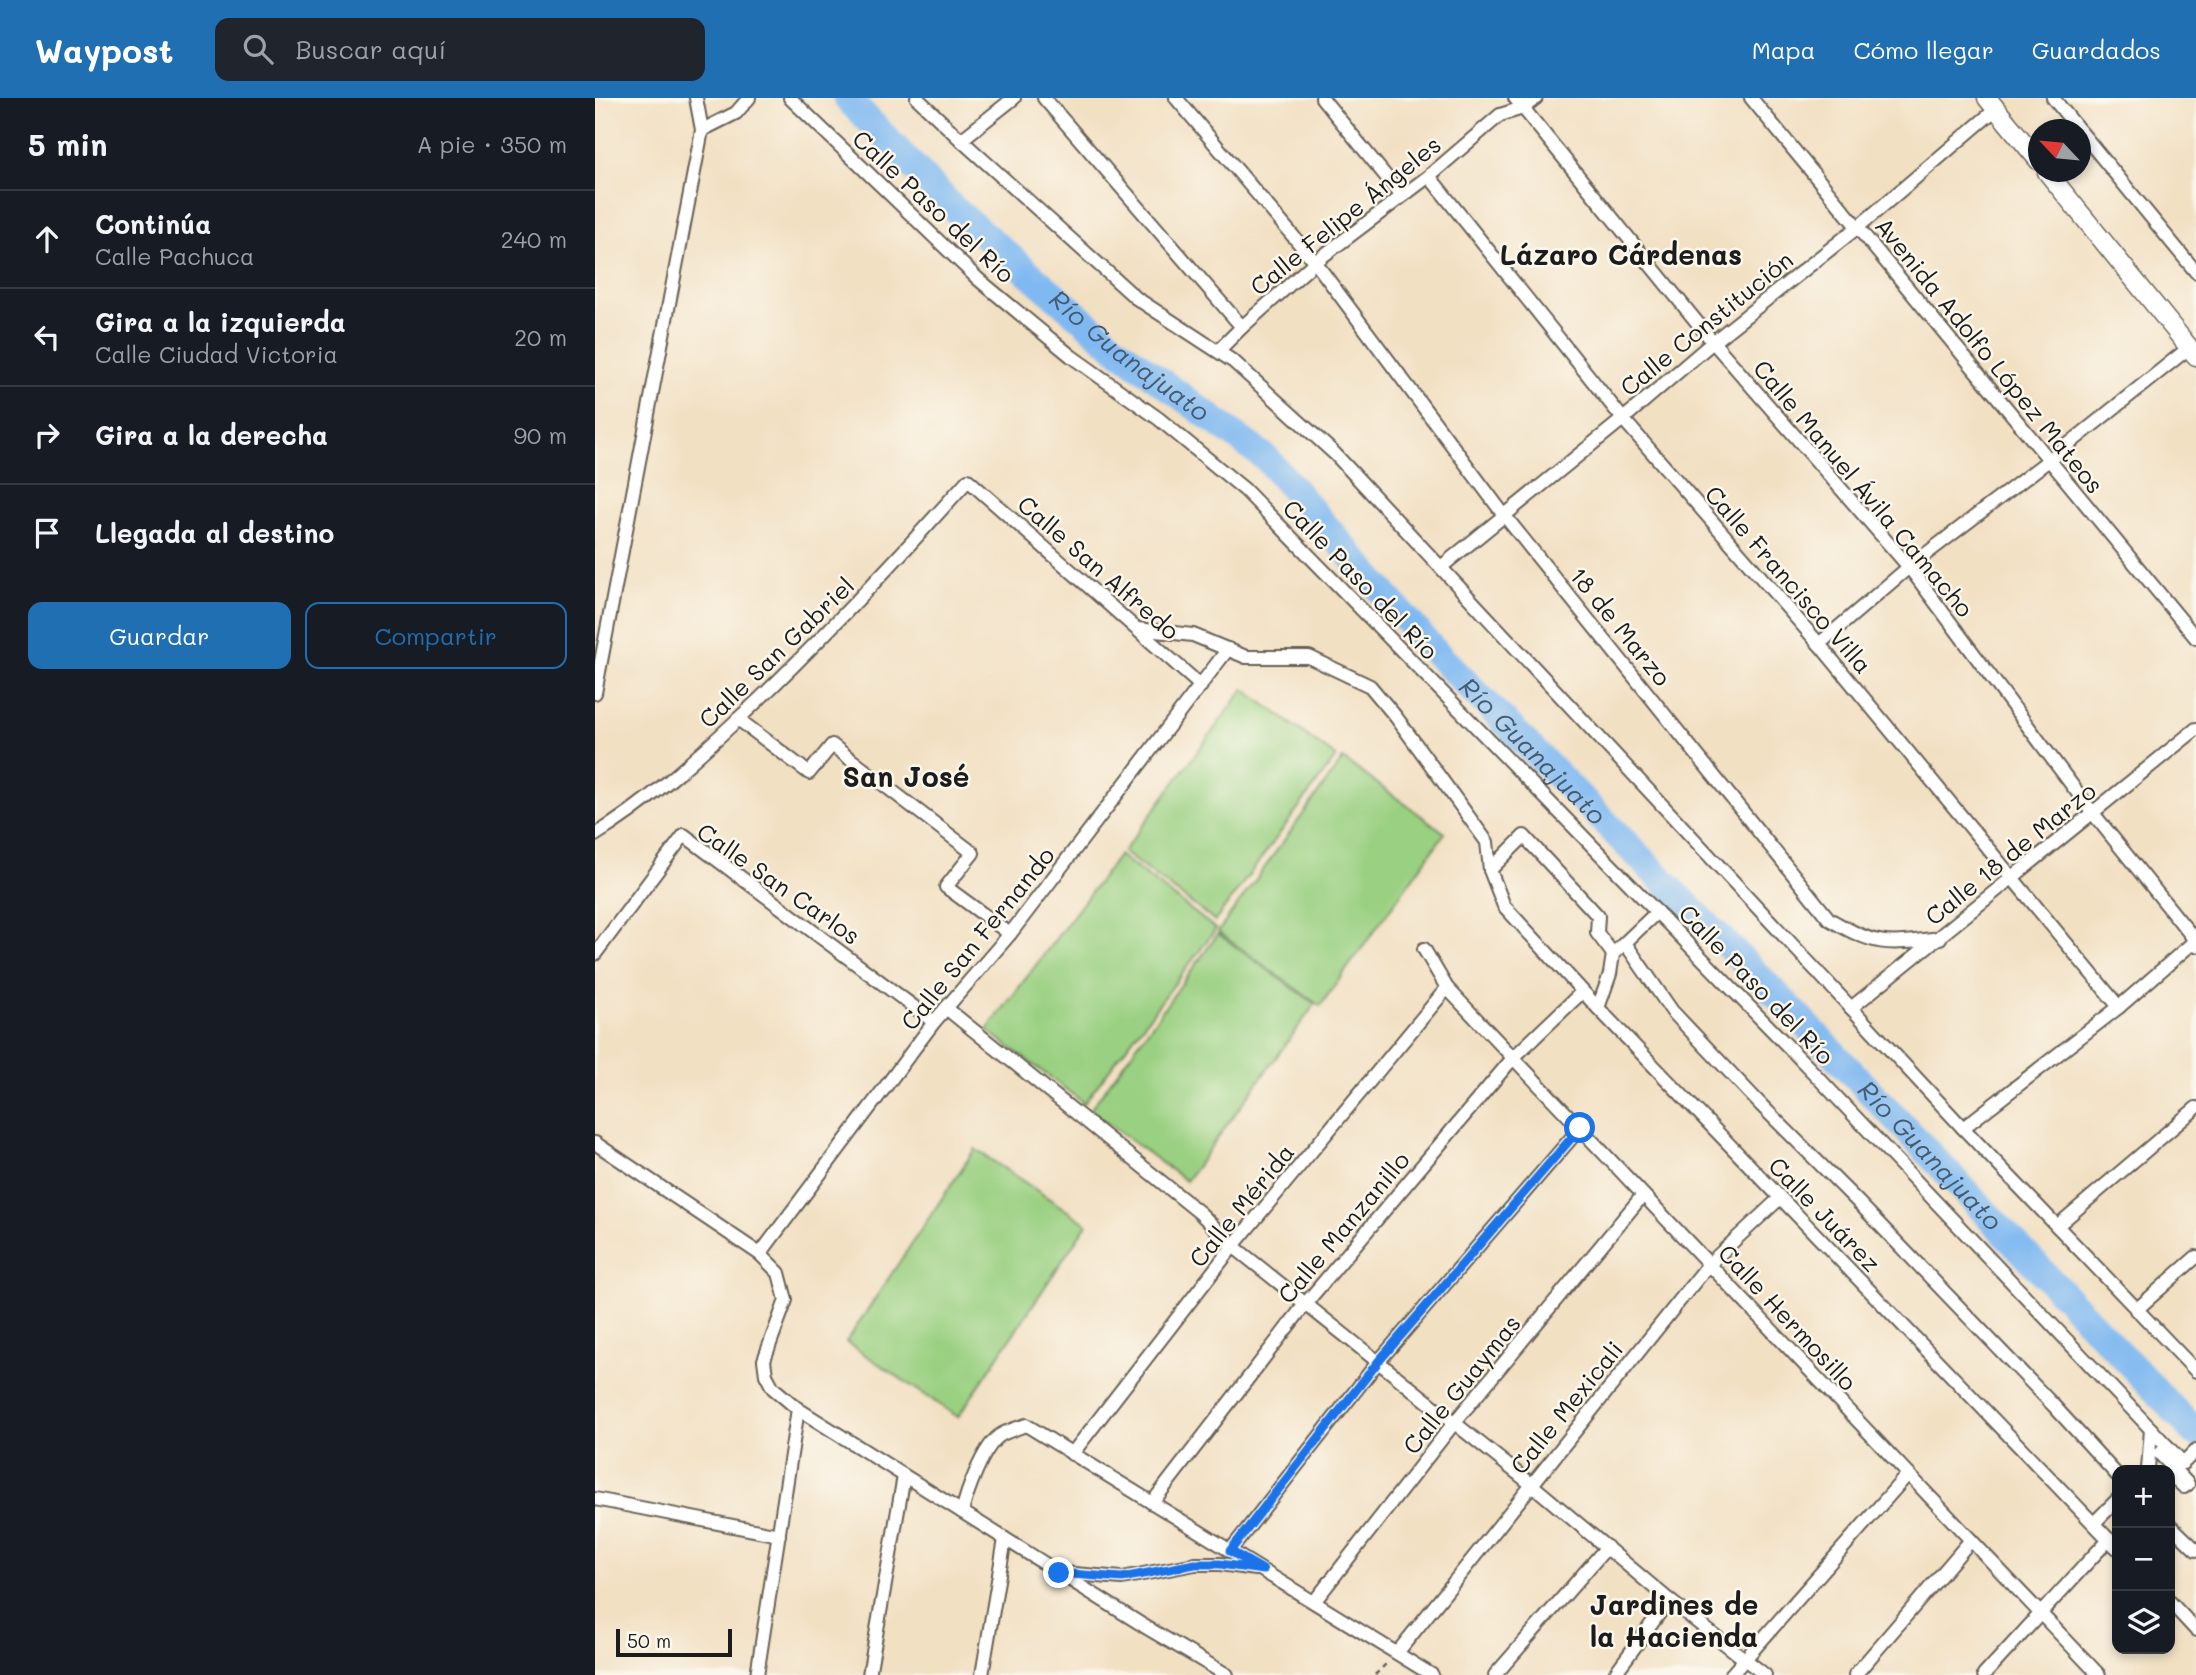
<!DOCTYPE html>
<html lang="es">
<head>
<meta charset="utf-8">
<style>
	:root { --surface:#171b24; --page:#20242c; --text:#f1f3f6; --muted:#9ea1a6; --line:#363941; --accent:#1f6fb2 }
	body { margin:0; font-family:Mali,sans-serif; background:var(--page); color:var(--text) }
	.controls { position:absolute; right:21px; bottom:21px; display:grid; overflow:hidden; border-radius:14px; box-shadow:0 4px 10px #0003 }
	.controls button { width:63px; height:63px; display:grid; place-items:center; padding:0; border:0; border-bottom:2px solid var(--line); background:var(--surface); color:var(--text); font:35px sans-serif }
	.compass { position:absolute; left:1433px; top:21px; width:63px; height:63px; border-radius:50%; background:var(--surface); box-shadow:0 4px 10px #0003; rotate:296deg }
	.scale { position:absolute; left:21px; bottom:18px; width:116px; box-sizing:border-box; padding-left:7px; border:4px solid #1c1c1c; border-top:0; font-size:19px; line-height:24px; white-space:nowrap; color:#1c1c1c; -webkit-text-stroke:5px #fbf7ec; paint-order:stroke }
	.stop { position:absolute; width:21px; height:21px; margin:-16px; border:5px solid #1a73e8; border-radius:50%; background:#fff }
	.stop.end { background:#1a73e8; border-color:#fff; box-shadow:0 2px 7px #0008 }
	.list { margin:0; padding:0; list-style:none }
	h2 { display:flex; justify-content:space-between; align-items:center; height:91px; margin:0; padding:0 28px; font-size:30px }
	h2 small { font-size:23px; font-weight:400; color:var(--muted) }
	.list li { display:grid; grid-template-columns:46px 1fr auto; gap:21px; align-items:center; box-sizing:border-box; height:98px; padding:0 28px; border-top:2px solid var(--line) }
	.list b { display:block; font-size:26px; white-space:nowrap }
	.list p { margin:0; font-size:23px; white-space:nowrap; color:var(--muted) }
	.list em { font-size:23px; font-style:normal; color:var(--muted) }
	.actions { display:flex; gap:14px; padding:21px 28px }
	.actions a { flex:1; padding:16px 0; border:2px solid var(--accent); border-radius:14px; text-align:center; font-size:24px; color:var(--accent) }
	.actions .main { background:var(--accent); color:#fff }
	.icon { flex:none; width:38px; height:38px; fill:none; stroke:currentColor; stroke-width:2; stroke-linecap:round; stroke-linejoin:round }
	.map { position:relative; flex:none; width:1601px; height:1577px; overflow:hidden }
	header { display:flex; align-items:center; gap:42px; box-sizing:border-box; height:98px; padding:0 35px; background:var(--accent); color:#fff }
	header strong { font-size:33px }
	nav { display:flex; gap:38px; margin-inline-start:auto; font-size:24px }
	.search { width:490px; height:63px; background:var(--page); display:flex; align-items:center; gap:18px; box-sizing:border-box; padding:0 24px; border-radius:14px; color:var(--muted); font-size:26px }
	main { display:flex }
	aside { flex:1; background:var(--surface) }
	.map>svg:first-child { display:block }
	.green { fill:#9ad081; stroke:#5b764e; stroke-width:2 }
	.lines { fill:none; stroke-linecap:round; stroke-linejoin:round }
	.river { stroke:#80b9f1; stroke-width:28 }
	.street-casing { stroke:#676156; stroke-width:16 }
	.secondary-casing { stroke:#676156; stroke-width:21 }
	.path { stroke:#676156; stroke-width:2.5; stroke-dasharray:5 5; stroke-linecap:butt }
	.street { stroke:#fff; stroke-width:12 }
	.secondary { stroke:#fff; stroke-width:18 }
	.route { stroke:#1a73e8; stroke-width:9 }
	.labels { text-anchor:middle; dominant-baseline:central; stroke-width:5; stroke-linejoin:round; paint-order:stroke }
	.street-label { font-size:24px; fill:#1c1c1c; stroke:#fbf7ec }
	.water-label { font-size:26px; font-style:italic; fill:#445b71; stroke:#fbf7ec }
	.quarter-label { font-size:28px; font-weight:bold; fill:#1c1c1c; stroke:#fbf7ec }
</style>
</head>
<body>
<header>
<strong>Waypost</strong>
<div class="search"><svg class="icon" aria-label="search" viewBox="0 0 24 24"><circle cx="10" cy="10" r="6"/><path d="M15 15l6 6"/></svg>Buscar aquí</div>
<nav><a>Mapa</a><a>Cómo llegar</a><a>Guardados</a></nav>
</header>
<main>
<aside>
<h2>5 min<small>A pie · 350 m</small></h2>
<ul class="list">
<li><svg class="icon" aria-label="ahead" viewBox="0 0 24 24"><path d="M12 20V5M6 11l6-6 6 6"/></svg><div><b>Continúa</b><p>Calle Pachuca</p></div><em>240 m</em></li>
<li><svg class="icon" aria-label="left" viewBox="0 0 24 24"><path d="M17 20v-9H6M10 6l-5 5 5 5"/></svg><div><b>Gira a la izquierda</b><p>Calle Ciudad Victoria</p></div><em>20 m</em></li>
<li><svg class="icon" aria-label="right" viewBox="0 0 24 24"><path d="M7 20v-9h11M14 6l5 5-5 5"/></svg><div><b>Gira a la derecha</b></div><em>90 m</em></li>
<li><svg class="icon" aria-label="arrive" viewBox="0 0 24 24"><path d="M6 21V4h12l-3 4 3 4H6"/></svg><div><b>Llegada al destino</b></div></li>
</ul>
<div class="actions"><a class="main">Guardar</a><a>Compartir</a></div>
</aside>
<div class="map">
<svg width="1601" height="1577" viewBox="0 0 1601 1577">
	<rect width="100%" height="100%" fill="#fbf7ec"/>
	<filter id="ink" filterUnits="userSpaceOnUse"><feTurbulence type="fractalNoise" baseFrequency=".0143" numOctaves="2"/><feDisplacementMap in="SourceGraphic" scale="14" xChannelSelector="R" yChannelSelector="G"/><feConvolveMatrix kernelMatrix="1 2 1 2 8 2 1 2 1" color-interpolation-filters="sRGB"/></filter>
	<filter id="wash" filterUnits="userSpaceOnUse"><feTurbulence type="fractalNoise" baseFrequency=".00686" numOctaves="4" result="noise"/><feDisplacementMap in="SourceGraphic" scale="28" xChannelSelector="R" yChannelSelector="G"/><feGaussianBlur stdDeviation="1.57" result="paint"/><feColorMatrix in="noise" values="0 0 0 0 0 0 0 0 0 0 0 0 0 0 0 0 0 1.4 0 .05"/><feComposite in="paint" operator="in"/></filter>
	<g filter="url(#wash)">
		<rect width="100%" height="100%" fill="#f2e0c3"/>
		<g class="green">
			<polygon points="649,591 741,659 620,823 528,754"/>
			<polygon points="748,661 850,735 725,908 623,834"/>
			<polygon points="524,757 621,831 489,1005 392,932"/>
			<polygon points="623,836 720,906 591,1083 495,1012"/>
			<polygon points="380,1051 492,1126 363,1319 251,1244"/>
		</g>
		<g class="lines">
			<path class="river" id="s1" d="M252,0l106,110 164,141 150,110 167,192 359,360 403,422"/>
		</g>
	</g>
	<g filter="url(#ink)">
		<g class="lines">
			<defs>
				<g id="street">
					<polyline points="195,0 383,181 476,258 564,321 650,392 1214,970 1588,1365 1601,1352"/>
					<polyline points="322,0 366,42 541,200 639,264 740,356 1368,1030 1601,1273"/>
					<polyline points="449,0 647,229"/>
					<path d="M581,0l139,164 189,253 325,404c48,28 57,26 111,19"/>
					<polyline points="727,0 807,98"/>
					<polyline points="920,0 1118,244 1314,469 1497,714 1596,837 1601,848"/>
					<polyline points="1156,0 1601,540"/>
					<polyline points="1458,0 1484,32"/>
					<polyline points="107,32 141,15 154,0"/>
					<polyline points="1486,34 1601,174"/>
					<polyline points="366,42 419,0"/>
					<polyline points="834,78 1028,321 1224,546 1524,909"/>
					<polyline points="624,252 647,229 720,164 834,78 905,17 928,10 941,0"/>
					<polyline points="846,469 1028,321 1118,244 1263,129 1401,11"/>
					<polyline points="542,531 598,537 651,559 714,559 775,588 801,619 892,744 895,772 909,808 1003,910 1522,1450"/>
					<polyline points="1224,546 1314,469 1454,362 1595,249"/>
					<polyline points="0,595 107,32 101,0"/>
					<polyline points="143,621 214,675 237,647 378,755 351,789 415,836"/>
					<path d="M0,737c51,-31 97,-73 141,-114 82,-76 157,-157 232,-241l233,206"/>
					<polyline points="895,772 929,738 1003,818 1002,835 1018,856"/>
					<polyline points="1030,845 1077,913 1166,1007 1262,1103 1458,1307 1522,1377"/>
					<polyline points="829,851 852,890 1504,1577"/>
					<polyline points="0,856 89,737 339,924"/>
					<polyline points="351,910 605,1115 638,1148 936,1386 1074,1502 1170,1577"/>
					<polyline points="1003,910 1015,876 1018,856 1062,814"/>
					<polyline points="1256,910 1601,631"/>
					<polyline points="1368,1030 1524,909 1601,842"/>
					<polyline points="0,1045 165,1156 184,1175 191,1202 169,1262 171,1277 178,1290 203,1311 549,1528 632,1577"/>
					<polyline points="1462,1128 1601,1010"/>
					<polyline points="165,1156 339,924 415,836 633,551"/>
					<polyline points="1541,1212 1601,1159"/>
					<polyline points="1572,1348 1565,1356 1593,1386 1589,1389 1575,1376"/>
					<polyline points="477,1356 638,1148 852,890"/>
					<polyline points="1553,1371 1556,1331"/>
					<polyline points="0,1401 184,1437"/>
					<polyline points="557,1405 711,1205 918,960 987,894"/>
					<path d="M367,1414c5,-20 20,-63 37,-76 7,-5 19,-8 27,-11l406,250"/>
					<polyline points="1499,1425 1522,1402"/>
					<polyline points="1575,1427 1601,1452"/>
					<polyline points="635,1453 783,1264 985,1030"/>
					<polyline points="467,1475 527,1480 600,1466 625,1466 661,1471"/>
					<polyline points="719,1504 859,1325 1048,1097"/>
					<polyline points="1575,1504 1601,1532"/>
					<polyline points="802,1555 1114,1166 1185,1100"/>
					<polyline points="162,1577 203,1311"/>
					<polyline points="274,1577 309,1378"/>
					<polyline points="387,1577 410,1441"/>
					<polyline points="900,1577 1012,1449"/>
					<polyline points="1019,1577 1074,1502"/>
					<polyline points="1136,1577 1313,1376"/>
					<polyline points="1260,1577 1376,1442"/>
					<polyline points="1389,1577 1514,1441"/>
				</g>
				<g id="secondary">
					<polyline points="1392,0 1444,63"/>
					<polyline points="1452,74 1601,258"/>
				</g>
			</defs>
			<use href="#street" class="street-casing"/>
			<use href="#secondary" class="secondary-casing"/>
			<polyline class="path" points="780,1577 792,1565"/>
			<use href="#street" class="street"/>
			<use href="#secondary" class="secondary"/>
		</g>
	</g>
	<g class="lines" filter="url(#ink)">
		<polyline class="route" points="464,1475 527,1480 600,1466 625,1466 668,1472 635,1453 783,1264 985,1030"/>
	</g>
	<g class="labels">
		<g class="street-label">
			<text transform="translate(339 108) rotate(43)">Calle Paso del Río</text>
			<text transform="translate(750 117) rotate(-39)">Calle Felipe Ángeles</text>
			<text transform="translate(1111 225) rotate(-39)">Calle Constitución</text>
			<text transform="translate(1395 257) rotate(51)">Avenida Adolfo López Mateos</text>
			<text transform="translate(1269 390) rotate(50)">Calle Manuel Ávila Camacho</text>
			<text transform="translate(504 469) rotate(41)">Calle San Alfredo</text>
			<text transform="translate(766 481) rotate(46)">Calle Paso del Río</text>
			<text transform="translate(1194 481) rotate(49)">Calle Francisco Villa</text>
			<text transform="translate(1026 528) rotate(51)">18 de Marzo</text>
			<text transform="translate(181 554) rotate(-44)">Calle San Gabriel</text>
			<text transform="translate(1415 755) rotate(-39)">Calle 18 de Marzo</text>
			<text transform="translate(184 785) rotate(35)">Calle San Carlos</text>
			<text transform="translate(382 840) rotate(-51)">Calle San Fernando</text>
			<text transform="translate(1162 886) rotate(46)">Calle Paso del Río</text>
			<text transform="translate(646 1107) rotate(-51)">Calle Mérida</text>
			<text transform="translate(1230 1116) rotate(46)">Calle Juárez</text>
			<text transform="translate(748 1129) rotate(-50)">Calle Manzanillo</text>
			<text transform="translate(1193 1219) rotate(47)">Calle Hermosillo</text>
			<text transform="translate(866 1286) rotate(-51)">Calle Guaymas</text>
			<text transform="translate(971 1309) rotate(-51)">Calle Mexicali</text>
		</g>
		<g class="water-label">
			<text stroke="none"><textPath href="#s1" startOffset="383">Río Guanajuato</textPath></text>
			<text stroke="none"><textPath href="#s1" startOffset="950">Río Guanajuato</textPath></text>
			<text stroke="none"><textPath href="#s1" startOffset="1517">Río Guanajuato</textPath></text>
		</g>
		<g class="quarter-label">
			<text x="1026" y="156">Lázaro Cárdenas</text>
			<text x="311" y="678">San José</text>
			<text x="1079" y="1506">Jardines de<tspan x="1079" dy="32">la Hacienda</tspan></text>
		</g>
	</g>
</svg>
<div class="controls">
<button>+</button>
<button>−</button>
<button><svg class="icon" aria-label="layers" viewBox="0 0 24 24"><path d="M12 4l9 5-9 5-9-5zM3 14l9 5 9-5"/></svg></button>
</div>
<svg class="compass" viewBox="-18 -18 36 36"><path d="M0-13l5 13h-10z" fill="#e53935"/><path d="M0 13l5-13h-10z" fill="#9ea1a6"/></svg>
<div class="scale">50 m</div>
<div class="stop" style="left:985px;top:1030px"></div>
<div class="stop end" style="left:464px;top:1475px"></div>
</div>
</main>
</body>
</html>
